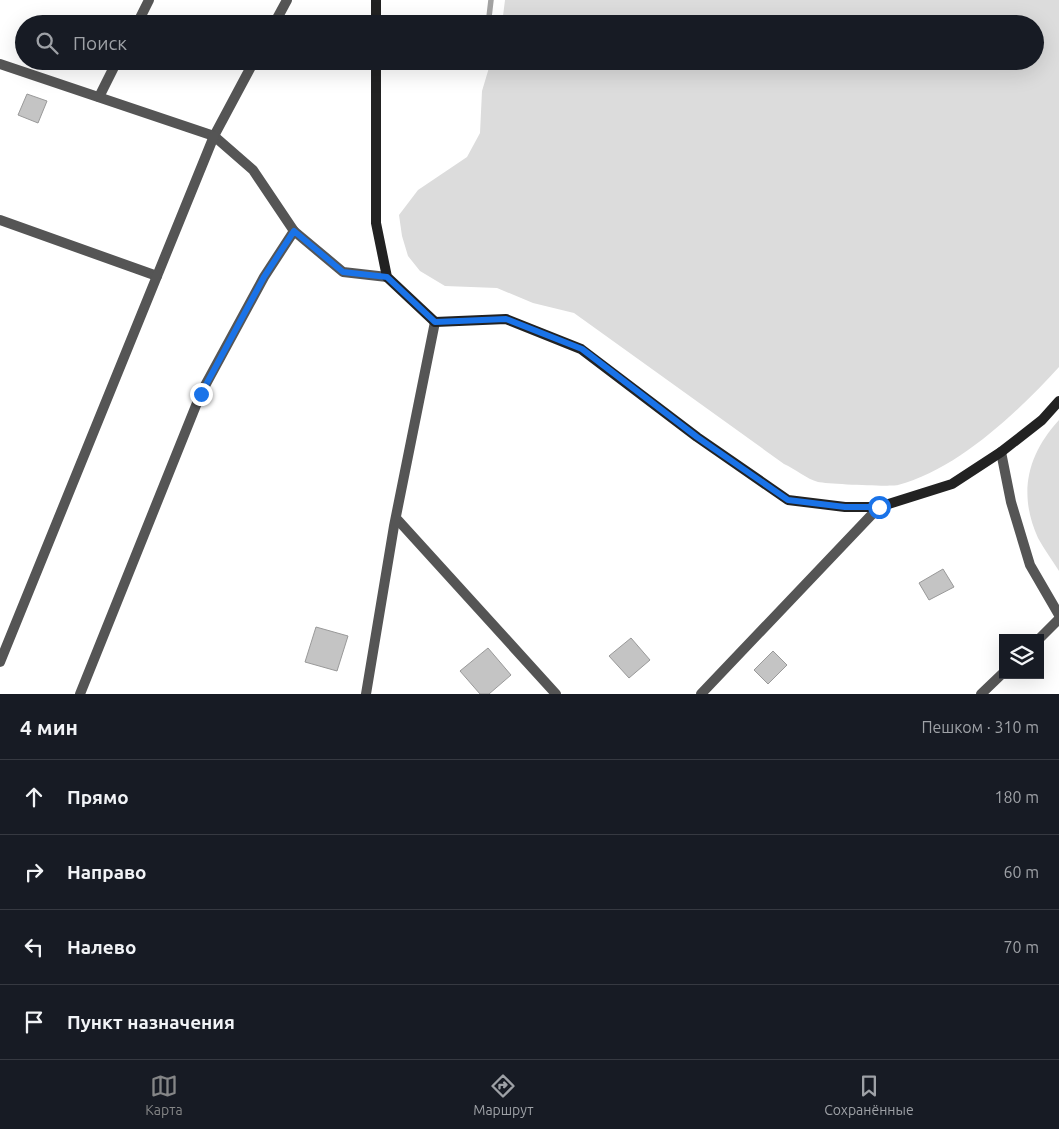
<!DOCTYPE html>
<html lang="ru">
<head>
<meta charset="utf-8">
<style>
	:root { --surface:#171b24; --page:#20242c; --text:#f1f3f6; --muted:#9ea1a6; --line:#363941; --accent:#858687 }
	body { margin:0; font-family:Ubuntu,sans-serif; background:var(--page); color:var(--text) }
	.controls { position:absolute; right:15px; bottom:15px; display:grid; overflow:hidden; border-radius:0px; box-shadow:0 5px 20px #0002 }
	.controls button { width:45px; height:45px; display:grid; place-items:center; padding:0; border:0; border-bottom:1px solid var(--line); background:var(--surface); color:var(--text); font:25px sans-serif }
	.stop { position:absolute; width:15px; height:15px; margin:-11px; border:4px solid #1a73e8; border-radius:50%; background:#fff }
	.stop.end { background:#1a73e8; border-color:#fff; box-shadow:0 1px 5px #0008 }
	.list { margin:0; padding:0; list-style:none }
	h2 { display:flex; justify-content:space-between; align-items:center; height:65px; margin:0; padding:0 20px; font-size:21px }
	h2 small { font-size:16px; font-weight:400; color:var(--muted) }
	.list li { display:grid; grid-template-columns:32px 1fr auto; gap:15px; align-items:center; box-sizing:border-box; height:75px; padding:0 20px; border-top:1px solid var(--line) }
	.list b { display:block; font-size:19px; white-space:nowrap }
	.list em { font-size:16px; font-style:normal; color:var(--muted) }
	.icon { flex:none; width:28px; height:28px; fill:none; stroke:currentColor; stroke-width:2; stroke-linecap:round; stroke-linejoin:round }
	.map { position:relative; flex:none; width:1059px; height:694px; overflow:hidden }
	.search { position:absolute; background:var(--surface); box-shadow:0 5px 20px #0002; left:15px; right:15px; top:15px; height:55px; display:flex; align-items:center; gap:12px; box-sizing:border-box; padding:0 18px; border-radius:28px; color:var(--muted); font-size:19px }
	.sheet { height:365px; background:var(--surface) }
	nav { display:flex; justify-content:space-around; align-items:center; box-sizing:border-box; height:70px; border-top:1px solid var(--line); background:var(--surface); font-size:14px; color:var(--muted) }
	nav a { display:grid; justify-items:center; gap:2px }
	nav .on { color:var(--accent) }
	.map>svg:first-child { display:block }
	.green { fill:#dcdcdc }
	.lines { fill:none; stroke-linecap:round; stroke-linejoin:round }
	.stream { stroke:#a3a3a3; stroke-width:5.5 }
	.building { fill:#c4c4c4; stroke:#999 }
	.service { stroke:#555; stroke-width:10 }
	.minor { stroke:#555; stroke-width:10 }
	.secondary { stroke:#222; stroke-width:10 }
	.route { stroke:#1a73e8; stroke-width:6 }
</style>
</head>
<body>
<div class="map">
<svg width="1059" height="694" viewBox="0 0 1059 694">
	<rect width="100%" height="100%" fill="#fff"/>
	<g class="green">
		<path d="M505,0h554v367c-40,44 -102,103 -161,118 -8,2 -69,-1 -80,-3 -11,-3 -23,-13 -34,-18l-210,-151 -41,-10 -36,-15 -52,-2 -25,-15 -12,-15 -6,-20 -3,-21 19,-25 49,-33 13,-24 2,-42 9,-30h544v-37h-533z"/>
		<path d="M1059,420v151c-7,-11 -15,-22 -21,-33 -20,-44 -11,-83 21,-118z"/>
	</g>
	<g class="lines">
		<polyline class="stream" points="489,17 491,0"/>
	</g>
	<g class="building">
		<polygon points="27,94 47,101 38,123 18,115"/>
		<polygon points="943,569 954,587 929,600 919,583"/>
		<polygon points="316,627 348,636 337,671 305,662"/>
		<polygon points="631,638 650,660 629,678 609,656"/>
		<polygon points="488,648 511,675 489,694 480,694 460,671"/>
		<polygon points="773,651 787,665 768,684 754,670"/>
	</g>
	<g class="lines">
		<g class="service">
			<polyline points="137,24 149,0"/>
			<polyline points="274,24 287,0"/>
			<polyline points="99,97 117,61"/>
			<polyline points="214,136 254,61"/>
			<polyline points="0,220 157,276"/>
			<polyline points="1001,452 1011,502 1030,565 1059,615"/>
			<polyline points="396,518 556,694"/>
			<polyline points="1040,638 1059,619"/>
			<polyline points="701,694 879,507"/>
			<polyline points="981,694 1003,673"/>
		</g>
		<g class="minor">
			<polyline points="0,64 214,136 253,170 294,231 343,272 387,277"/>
			<polyline points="0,662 214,136"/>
			<polyline points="80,694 201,393 264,277 294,231"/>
			<polyline points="366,694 394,526 435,322"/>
		</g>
		<g class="secondary">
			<polyline points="376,0 376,24"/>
			<polyline points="376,61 376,223 387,277 435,322 506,319 581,349 697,437 788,500 845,507 879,507 952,484 1001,452 1042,420 1059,401"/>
		</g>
	</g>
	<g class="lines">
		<polyline class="route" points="201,394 264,277 294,231 343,272 387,277 435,322 506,319 582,349 697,437 788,500 845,507 879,507"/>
	</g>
</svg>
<div class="controls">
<button><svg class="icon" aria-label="layers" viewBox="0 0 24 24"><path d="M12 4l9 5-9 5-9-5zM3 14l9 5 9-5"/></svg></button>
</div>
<div class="stop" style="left:879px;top:507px"></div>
<div class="stop end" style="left:201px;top:394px"></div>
<div class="search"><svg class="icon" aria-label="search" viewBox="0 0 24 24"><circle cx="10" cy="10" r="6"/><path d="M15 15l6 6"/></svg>Поиск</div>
</div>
<section class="sheet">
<h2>4 мин<small>Пешком · 310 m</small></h2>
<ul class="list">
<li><svg class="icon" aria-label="ahead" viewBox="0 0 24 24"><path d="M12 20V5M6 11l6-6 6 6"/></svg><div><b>Прямо</b></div><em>180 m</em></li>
<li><svg class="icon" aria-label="right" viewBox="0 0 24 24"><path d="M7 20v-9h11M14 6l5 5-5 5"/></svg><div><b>Направо</b></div><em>60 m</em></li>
<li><svg class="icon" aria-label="left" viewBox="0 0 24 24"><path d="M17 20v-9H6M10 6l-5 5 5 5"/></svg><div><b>Налево</b></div><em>70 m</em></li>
<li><svg class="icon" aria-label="arrive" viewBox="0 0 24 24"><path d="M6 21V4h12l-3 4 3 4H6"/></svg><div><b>Пункт назначения</b></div></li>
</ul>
</section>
<nav>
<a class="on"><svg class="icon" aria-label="map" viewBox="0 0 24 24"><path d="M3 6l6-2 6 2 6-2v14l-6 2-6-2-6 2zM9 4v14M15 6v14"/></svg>Карта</a>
<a><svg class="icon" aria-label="directions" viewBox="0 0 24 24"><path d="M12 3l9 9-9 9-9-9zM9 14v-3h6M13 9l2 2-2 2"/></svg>Маршрут</a>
<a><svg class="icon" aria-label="saved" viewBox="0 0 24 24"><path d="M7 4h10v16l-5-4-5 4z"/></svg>Сохранённые</a>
</nav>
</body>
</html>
